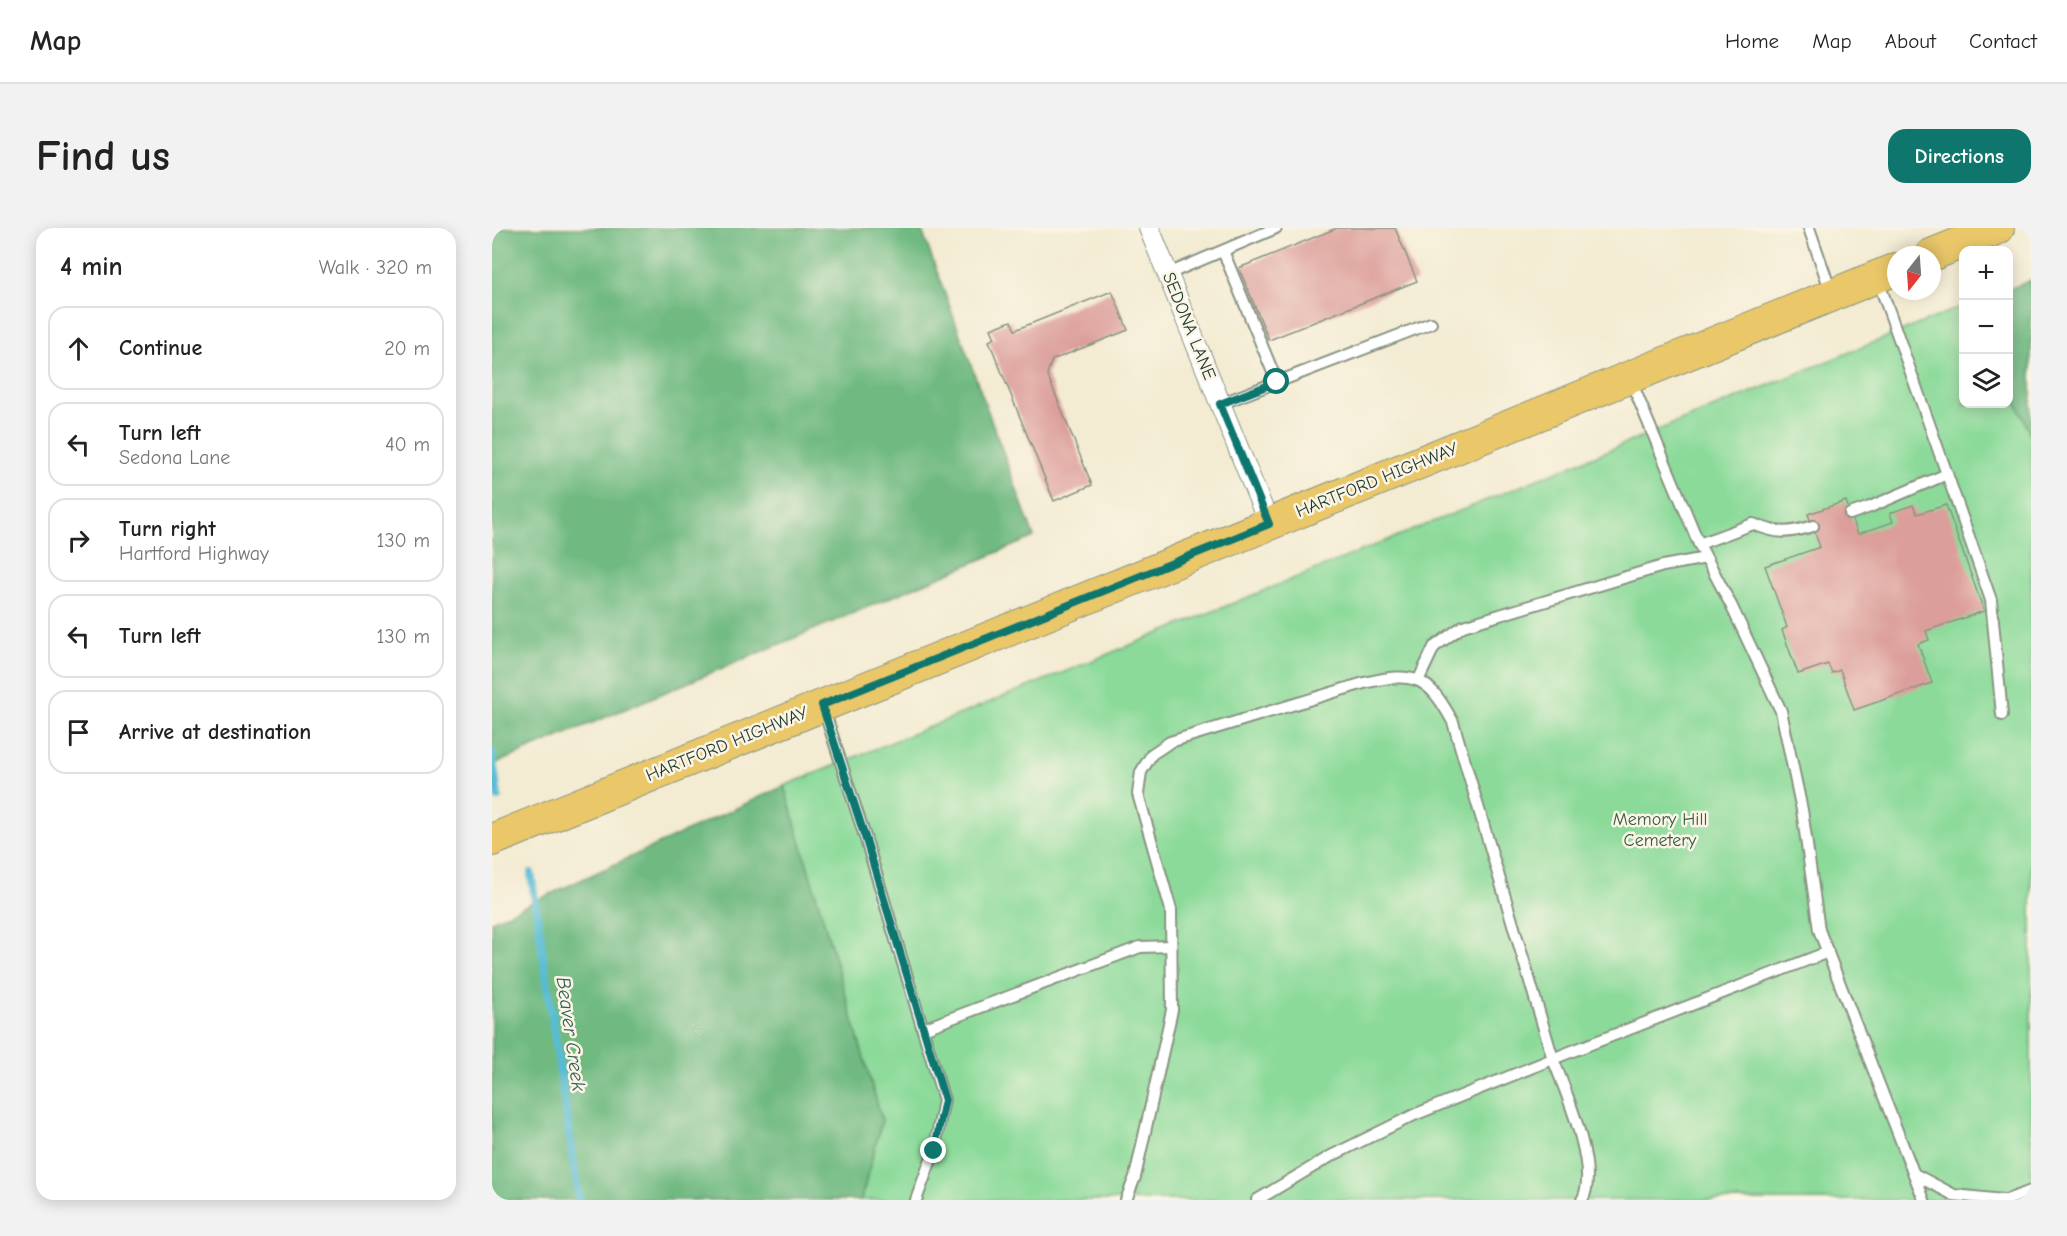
<!DOCTYPE html>
<html lang="en">
<head>
<meta charset="utf-8">
<style>
	:root { --surface:#fff; --page:#f2f2f2; --text:#222; --muted:#767676; --line:#e0e0e0; --accent:#0f766e }
	body { margin:0; font-family:"Comic Neue",sans-serif; background:var(--page); color:var(--text) }
	.controls { position:absolute; right:18px; top:18px; display:grid; overflow:hidden; border-radius:12px; box-shadow:0 3px 15px #0003 }
	.controls button { width:54px; height:54px; display:grid; place-items:center; padding:0; border:0; border-bottom:2px solid var(--line); background:var(--surface); color:var(--text); font:30px sans-serif }
	.compass { position:absolute; left:1395px; top:18px; width:54px; height:54px; border-radius:50%; background:var(--surface); box-shadow:0 3px 15px #0003; rotate:197deg }
	.stop { position:absolute; width:18px; height:18px; margin:-14px; border:4px solid #0f766e; border-radius:50%; background:#fff }
	.stop.end { background:#0f766e; border-color:#fff; box-shadow:0 2px 6px #0008 }
	.list { margin:0; padding:0; list-style:none }
	h2 { display:flex; justify-content:space-between; align-items:center; height:78px; margin:0; padding:0 24px; font-size:26px }
	h2 small { font-size:20px; font-weight:400; color:var(--muted) }
	.list li { display:grid; grid-template-columns:39px 1fr auto; gap:18px; align-items:center; box-sizing:border-box; height:84px; margin:0 12px 12px; padding:0 12px; border:2px solid var(--line); border-radius:18px }
	.list b { display:block; font-size:22px; white-space:nowrap }
	.list p { margin:0; font-size:20px; white-space:nowrap; color:var(--muted) }
	.list em { font-size:20px; font-style:normal; color:var(--muted) }
	.icon { flex:none; width:33px; height:33px; fill:none; stroke:currentColor; stroke-width:2; stroke-linecap:round; stroke-linejoin:round }
	.map { position:relative; flex:none; width:1539px; height:972px; overflow:hidden; border-radius:18px }
	header { display:flex; align-items:center; gap:36px; box-sizing:border-box; height:84px; padding:0 30px; background:var(--surface); border-bottom:2px solid var(--line) }
	header strong { font-size:28px }
	nav { display:flex; gap:33px; margin-inline-start:auto; font-size:21px }
	.intro { display:flex; align-items:center; justify-content:space-between; box-sizing:border-box; height:144px; padding:0 36px }
	h1 { margin:0; font-size:42px }
	.button { padding:15px 27px; border-radius:18px; background:var(--accent); color:#fff; font-size:21px; font-weight:700 }
	main { display:flex; gap:36px; padding:0 36px }
	aside { flex:1; background:var(--surface); border-radius:18px; box-shadow:0 3px 15px #0003 }
	.map>svg:first-child { display:block }
	.green { fill:#8bda9a; stroke:#558c67; stroke-width:1.5 }
	.forest { fill:#70ba82; stroke:#487c5b; stroke-width:1.5 }
	.lines { fill:none; stroke-linecap:round; stroke-linejoin:round }
	.stream { stroke:#57bcd5; stroke-width:8 }
	.building { fill:#dc9e9a }
	.service-casing { stroke:#899483; stroke-width:14 }
	.minor-casing { stroke:#899483; stroke-width:22 }
	.primary-casing { stroke:#899483; stroke-width:34 }
	.service { stroke:#fff; stroke-width:10 }
	.minor { stroke:#fff; stroke-width:20 }
	.primary { stroke:#eac769; stroke-width:32 }
	.route { stroke:#0f766e; stroke-width:8 }
	.labels { text-anchor:middle; dominant-baseline:central; stroke-width:5; stroke-linejoin:round; paint-order:stroke }
	.street-label { font-size:18px; fill:#1f3d34; stroke:#fcf5e5 }
	.park-label { font-size:18px; fill:#355c48; stroke:#fcf5e5 }
	.water-label { font-size:20px; font-style:italic; fill:#2d5d5c; stroke:#fcf5e5 }
</style>
</head>
<body>
<header>
<strong>Map</strong>
<nav><a>Home</a><a>Map</a><a>About</a><a>Contact</a></nav>
</header>
<div class="intro"><h1>Find us</h1><a class="button">Directions</a></div>
<main>
<aside>
<h2>4 min<small>Walk · 320 m</small></h2>
<ul class="list">
<li><svg class="icon" aria-label="ahead" viewBox="0 0 24 24"><path d="M12 20V5M6 11l6-6 6 6"/></svg><div><b>Continue</b></div><em>20 m</em></li>
<li><svg class="icon" aria-label="left" viewBox="0 0 24 24"><path d="M17 20v-9H6M10 6l-5 5 5 5"/></svg><div><b>Turn left</b><p>Sedona Lane</p></div><em>40 m</em></li>
<li><svg class="icon" aria-label="right" viewBox="0 0 24 24"><path d="M7 20v-9h11M14 6l5 5-5 5"/></svg><div><b>Turn right</b><p>Hartford Highway</p></div><em>130 m</em></li>
<li><svg class="icon" aria-label="left" viewBox="0 0 24 24"><path d="M17 20v-9H6M10 6l-5 5 5 5"/></svg><div><b>Turn left</b></div><em>130 m</em></li>
<li><svg class="icon" aria-label="arrive" viewBox="0 0 24 24"><path d="M6 21V4h12l-3 4 3 4H6"/></svg><div><b>Arrive at destination</b></div></li>
</ul>
</aside>
<div class="map">
<svg width="1539" height="972" viewBox="0 0 1539 972">
	<rect width="100%" height="100%" fill="#fcf5e5"/>
	<filter id="ink" filterUnits="userSpaceOnUse"><feTurbulence type="fractalNoise" baseFrequency=".0167" numOctaves="2"/><feDisplacementMap in="SourceGraphic" scale="12" xChannelSelector="R" yChannelSelector="G"/><feConvolveMatrix kernelMatrix="1 2 1 2 8 2 1 2 1" color-interpolation-filters="sRGB"/></filter>
	<filter id="wash" filterUnits="userSpaceOnUse"><feTurbulence type="fractalNoise" baseFrequency=".008" numOctaves="4" result="noise"/><feDisplacementMap in="SourceGraphic" scale="24" xChannelSelector="R" yChannelSelector="G"/><feGaussianBlur stdDeviation="1.35" result="paint"/><feColorMatrix in="noise" values="0 0 0 0 0 0 0 0 0 0 0 0 0 0 0 0 0 1.4 0 .05"/><feComposite in="paint" operator="in"/></filter>
	<g filter="url(#wash)">
		<rect width="100%" height="100%" fill="#f3ebd2"/>
		<polygon class="green" points="1471,78 1472,176 1516,176 1517,158 1539,208 1539,972 369,972 390,892 292,558"/>
		<g class="forest">
			<polygon points="0,0 429,0 542,309 0,537"/>
			<polygon points="1539,52 1539,208 1517,158 1517,61"/>
			<polygon points="292,558 390,892 369,972 0,972 0,693"/>
		</g>
		<g class="lines">
			<g class="stream">
				<polyline points="0,525 6,569"/>
				<polyline points="39,645 87,972"/>
			</g>
		</g>
		<g id="blocks">
			<g class="building">
				<polygon points="845,0 903,0 925,53 777,112 747,40"/>
				<polygon points="620,63 636,102 560,132 555,146 600,257 562,273 497,113 503,110 499,101 519,93 523,102"/>
				<polygon points="1354,273 1366,306 1401,294 1398,285 1421,277 1425,286 1454,277 1492,383 1434,403 1437,412 1426,416 1440,455 1362,482 1348,442 1340,445 1336,436 1306,446 1290,402 1295,399 1273,338 1328,319 1316,286"/>
			</g>
		</g>
	</g>
	<g filter="url(#ink)">
		<use href="#blocks" fill-opacity="0" stroke="#899483" stroke-width="1.5"/>
		<g class="lines">
			<defs>
				<g id="service">
					<polyline points="1317,0 1339,64"/>
					<polyline points="731,23 785,154"/>
					<polyline points="676,46 784,0"/>
					<path d="M1139,153l68,163 54,-20c25,10 34,10 60,2"/>
					<polyline points="728,176 939,95"/>
					<polyline points="1455,246 1499,372 1510,487"/>
					<polyline points="1358,286 1378,279 1455,246 1386,52"/>
					<polyline points="1207,316 1239,377 1289,483 1310,582 1327,702 1432,972"/>
					<polyline points="927,451 942,419 971,398 1171,338 1214,330"/>
					<polyline points="331,479 374,612 452,872 442,923 424,972"/>
					<polyline points="431,801 648,719 679,718"/>
					<polyline points="1422,946 1462,967 1511,972"/>
					<path d="M634,972l9,-23 37,-167 -1,-100 -33,-116 3,-22 11,-18 18,-12 194,-59c51,-12 64,-7 89,39l100,337c12,31 47,111 29,141"/>
					<polyline points="765,972 839,928 922,887 1078,824 1336,724"/>
					<polyline points="1515,972 1539,963"/>
				</g>
				<polyline id="minor" points="657,0 777,296"/>
				<g id="primary">
					<polyline points="1439,27 1506,0"/>
					<polyline points="0,612 1404,41"/>
				</g>
			</defs>
			<use href="#service" class="service-casing"/>
			<use href="#minor" class="minor-casing"/>
			<use href="#primary" class="primary-casing"/>
			<use href="#service" class="service"/>
			<use href="#minor" class="minor"/>
			<use href="#primary" class="primary"/>
		</g>
	</g>
	<g class="lines" filter="url(#ink)">
		<polyline class="route" points="442,923 453,872 374,612 330,477 777,296 728,176 785,154"/>
	</g>
	<g class="labels">
		<g class="street-label">
			<text transform="translate(697 98) rotate(68)">SEDONA LANE</text>
			<text transform="translate(885 252) rotate(-22)">HARTFORD HIGHWAY</text>
			<text transform="translate(235 516) rotate(-22)">HARTFORD HIGHWAY</text>
		</g>
		<g class="park-label">
			<text x="1168" y="591">Memory Hill<tspan x="1168" dy="21">Cemetery</tspan></text>
		</g>
		<g class="water-label">
			<text transform="translate(79 806) rotate(82)">Beaver Creek</text>
		</g>
	</g>
</svg>
<div class="controls">
<button>+</button>
<button>−</button>
<button><svg class="icon" aria-label="layers" viewBox="0 0 24 24"><path d="M12 4l9 5-9 5-9-5zM3 14l9 5 9-5"/></svg></button>
</div>
<svg class="compass" viewBox="-18 -18 36 36"><path d="M0-13l5 13h-10z" fill="#e53935"/><path d="M0 13l5-13h-10z" fill="#767676"/></svg>
<div class="stop" style="left:785px;top:154px"></div>
<div class="stop end" style="left:442px;top:923px"></div>
</div>
</main>
</body>
</html>
